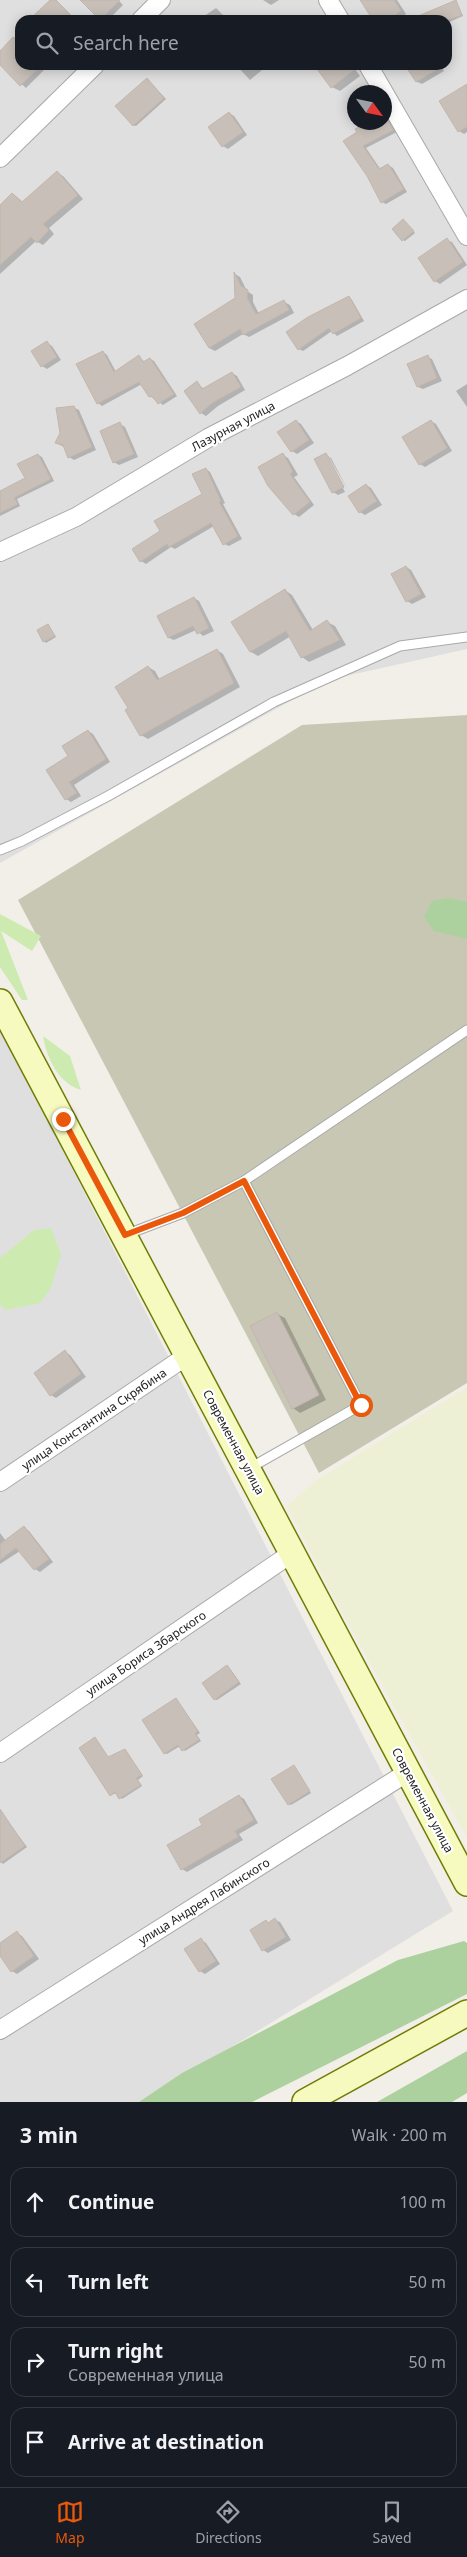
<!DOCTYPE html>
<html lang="en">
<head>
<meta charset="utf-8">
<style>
	:root { --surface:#171b24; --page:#20242c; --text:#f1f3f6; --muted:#9ea1a6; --line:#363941; --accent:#ea580c }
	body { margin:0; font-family:"Noto Sans",sans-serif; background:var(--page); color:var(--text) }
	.compass { position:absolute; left:347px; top:85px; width:45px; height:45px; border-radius:50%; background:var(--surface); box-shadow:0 2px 12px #0003; rotate:123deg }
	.stop { position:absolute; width:15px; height:15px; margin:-11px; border:4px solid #ea580c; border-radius:50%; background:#fff }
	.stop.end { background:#ea580c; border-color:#fff; box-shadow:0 1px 5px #0008 }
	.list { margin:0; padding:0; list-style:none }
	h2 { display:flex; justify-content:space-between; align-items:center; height:65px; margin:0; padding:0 20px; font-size:21px }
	h2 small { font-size:16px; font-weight:400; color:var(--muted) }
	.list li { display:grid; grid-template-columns:32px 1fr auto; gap:15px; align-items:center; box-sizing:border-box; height:70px; margin:0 10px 10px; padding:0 10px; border:1px solid var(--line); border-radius:15px }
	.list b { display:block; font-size:19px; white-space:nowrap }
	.list p { margin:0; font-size:16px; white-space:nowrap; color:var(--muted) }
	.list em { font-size:16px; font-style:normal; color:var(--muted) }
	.icon { flex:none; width:28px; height:28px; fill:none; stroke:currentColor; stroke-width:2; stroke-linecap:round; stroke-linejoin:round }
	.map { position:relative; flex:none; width:467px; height:2102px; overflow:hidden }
	.search { position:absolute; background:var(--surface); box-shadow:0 2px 12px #0003; left:15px; right:15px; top:15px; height:55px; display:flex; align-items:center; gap:12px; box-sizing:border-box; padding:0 18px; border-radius:15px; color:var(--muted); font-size:19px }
	.sheet { height:385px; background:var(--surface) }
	nav { display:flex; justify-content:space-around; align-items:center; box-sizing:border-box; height:70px; border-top:1px solid var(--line); background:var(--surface); font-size:14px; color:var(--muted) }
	nav a { display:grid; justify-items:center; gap:2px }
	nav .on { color:var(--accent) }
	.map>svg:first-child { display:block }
	.residential { fill:#e0dfdf; fill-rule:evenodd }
	.construction { fill:#c7c7b4 }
	.farmland { fill:#eef0d5 }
	.grass { fill:#cdebb0 }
	.forest { fill:#add19e }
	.shadow { fill:#0003 }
	.building { fill:#c7bfb8; stroke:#c4b6ab }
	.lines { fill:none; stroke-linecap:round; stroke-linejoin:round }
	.lane-casing { stroke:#a9a9a9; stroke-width:11 }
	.street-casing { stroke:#a9a9a9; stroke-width:20 }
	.secondary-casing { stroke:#707d05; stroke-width:28 }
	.lane { stroke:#fff; stroke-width:9 }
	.street { stroke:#fff; stroke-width:18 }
	.secondary { stroke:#f7fabf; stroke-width:25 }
	.route { stroke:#ea580c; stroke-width:6 }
	.labels { text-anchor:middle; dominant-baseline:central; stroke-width:4.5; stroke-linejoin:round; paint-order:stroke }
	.street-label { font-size:12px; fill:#222; stroke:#fff }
</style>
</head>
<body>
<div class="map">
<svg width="467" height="2102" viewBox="0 0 467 2102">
	<rect width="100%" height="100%" fill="#f2efe9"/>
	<g class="residential">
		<path d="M0,0h467v649l-139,31 -328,183zM20,20h427v45h-427zM354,92h30v30h-30z"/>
		<polygon points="0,1028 453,1911 142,2102 0,2102"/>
	</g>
	<polygon class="construction" points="467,715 467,1383 319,1473 18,900 302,725"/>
	<polygon class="farmland" points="467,1387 467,1838 328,1587 287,1506 315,1481"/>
	<g class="grass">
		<polygon points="0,914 41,936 32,951 1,931 28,1000 22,1000 0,967"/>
		<path d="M43,1036l27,20 11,34c-23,-7 -34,-31 -38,-54z"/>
		<polygon points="51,1228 61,1254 51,1288 40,1303 5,1310 0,1304 0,1258 34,1230"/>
	</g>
	<g class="forest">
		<polygon points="449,898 467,902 467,939 434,931 424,917 432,901"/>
		<polygon points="464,1941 467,1943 467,1994 252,2102 139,2102 182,2073 398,1960"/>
		<polygon points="467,2051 467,2093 452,2102 377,2102"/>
	</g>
	<g class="shadow">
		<polygon points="52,0 58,2 76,20 32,20"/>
		<polygon points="93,0 118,0 123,5 108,20 103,20"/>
		<polygon points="263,0 279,0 271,5"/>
		<polygon points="362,0 397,0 406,14 397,20 375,20"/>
		<polygon points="456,2 463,16 447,23 447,20 434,20"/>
		<polygon points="216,8 228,20 201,20 200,19"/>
		<polygon points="20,32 20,65 41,65 45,69 26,88 0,64 0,52"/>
		<polygon points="236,65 268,65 250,80"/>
		<polygon points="315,65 352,65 360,76 340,91 332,87"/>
		<polygon points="416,65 441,65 444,71 422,84 417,82"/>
		<polygon points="149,81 166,99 136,126 133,125"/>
		<polygon points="467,88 467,132 464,134 459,131"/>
		<polygon points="229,113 234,116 247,135 228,149 223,146"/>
		<polygon points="384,116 389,119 397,132 366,148 381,170 388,165 393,168 407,192 386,204 382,202 358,133 384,122"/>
		<polygon points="57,173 63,176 83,199 49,228 54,234 43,245 36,241 0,274 0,224 13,194 23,202"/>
		<polygon points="405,222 415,233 405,241 403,240"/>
		<polygon points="447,240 452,242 467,265 440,284 435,281"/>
		<polygon points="235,274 240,277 247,291 253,295 253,302 259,314 284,302 290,305 294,313 249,337 243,334 215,351 209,348 237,298"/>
		<polygon points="349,297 352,300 364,321 337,336 332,331 303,351 299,349"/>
		<polygon points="47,343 52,346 61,360 47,369 42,366"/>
		<polygon points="103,352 107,355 116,372 139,357 145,362 150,359 154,361 177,396 163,405 150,396 142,384 102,406 98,403"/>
		<polygon points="427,357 432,359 442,381 423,389 418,387"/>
		<polygon points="232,373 237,376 245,390 218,406 206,416 201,413 197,383 204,389"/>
		<polygon points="467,384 467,407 456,391"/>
		<polygon points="73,407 79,410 96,450 74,460 69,457 64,447 56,443"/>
		<polygon points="296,421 301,424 314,443 297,454 292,451"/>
		<polygon points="431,421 436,424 452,451 425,467 420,464"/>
		<polygon points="120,424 125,427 138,457 119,465 114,462"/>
		<polygon points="38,455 42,457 54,481 17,499 20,506 0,516 0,492 26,479"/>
		<polygon points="283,455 288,458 298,475 294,477 314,505 299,517 294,514"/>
		<polygon points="326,455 331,458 348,490 329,457 327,457 345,492 338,495 333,492"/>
		<polygon points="206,469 210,472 225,503 223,504 242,539 229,546 224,544 214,526 175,549 171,547 146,564 141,561 162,531 203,494"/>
		<polygon points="366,485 371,488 382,505 365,515 360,512"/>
		<polygon points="406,567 411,570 426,597 412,604 407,601"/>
		<polygon points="285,590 292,595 313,630 327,622 335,626 346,645 309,662 302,657 291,636 258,656 251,652 233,622"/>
		<polygon points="194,598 199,601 214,631 203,636 196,630 174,640 169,638 158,616"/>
		<polygon points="48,625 56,637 46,643 44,641"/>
		<polygon points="217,650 223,654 240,687 148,739 141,735 130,709 148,667 155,671 160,680"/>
		<polygon points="88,731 93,734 110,762 74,785 81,796 71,802 66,799 47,770 69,756"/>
		<polygon points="277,1314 285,1318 326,1400 300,1413 293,1408"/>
		<polygon points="65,1352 70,1355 86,1377 56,1398 51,1395"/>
		<polygon points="24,1528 29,1531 53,1562 40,1572 35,1569 20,1551 0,1564 0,1533 6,1541"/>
		<polygon points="228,1666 241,1684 217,1700 214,1699"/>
		<polygon points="176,1699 200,1733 197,1735 201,1741 185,1751 180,1746 167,1754 165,1753"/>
		<polygon points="95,1739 109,1758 125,1751 127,1752 143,1776 138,1780 142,1786 122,1799 117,1793 111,1795"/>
		<polygon points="294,1766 311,1793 291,1805 289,1804"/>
		<polygon points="239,1796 244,1799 258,1823 239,1834 243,1840 187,1872 182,1869"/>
		<polygon points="6,1819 27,1847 3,1864 0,1861 0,1823"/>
		<polygon points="275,1920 280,1922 291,1940 268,1953 263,1950 252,1930 266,1922 269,1923"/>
		<polygon points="17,1933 22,1936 39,1959 17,1974 12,1971 0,1954 0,1945"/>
		<polygon points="201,1940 206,1943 220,1964 205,1974 200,1971"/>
	</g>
	<g class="building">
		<polygon points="50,0 56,0 75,20 29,20"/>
		<polygon points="80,0 120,0 100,20"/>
		<polygon points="360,0 394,0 401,11 388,20 373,20"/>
		<polygon points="456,0 462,15 449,20 409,20"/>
		<polygon points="13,37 20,44 20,65 42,65 20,86 0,65 0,51"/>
		<polygon points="314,65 357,65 358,67 331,88"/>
		<polygon points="405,65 445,65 416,82"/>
		<polygon points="147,78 164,98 133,126 115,106"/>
		<polygon points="467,84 467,127 458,132 439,101"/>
		<polygon points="229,112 243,132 222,147 208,127"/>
		<polygon points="369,122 389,122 393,130 363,146 379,169 388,164 404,189 381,203 367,176 343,141 357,132 355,129"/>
		<polygon points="57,171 78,195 43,224 49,230 37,243 31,237 0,265 0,205 12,193 22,202"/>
		<polygon points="403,219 414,231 402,241 392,229"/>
		<polygon points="447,238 463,262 434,282 418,258"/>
		<polygon points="234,272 241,286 248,290 247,298 256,314 284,300 289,310 243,335 240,329 209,348 194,324 235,298"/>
		<polygon points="349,296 361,318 333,334 329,328 298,350 286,332 308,317"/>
		<polygon points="47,341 57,357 41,367 31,351"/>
		<polygon points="103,351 114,372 139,355 143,362 150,358 174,394 158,404 152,396 149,397 139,382 97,404 76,364"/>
		<polygon points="428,355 437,378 417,387 407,364"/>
		<polygon points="232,372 241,387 212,403 200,414 184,391 197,381 202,389"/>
		<polygon points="74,406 92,447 68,458 63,445 55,443 60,433 56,408"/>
		<polygon points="296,420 309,440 291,452 277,432"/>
		<polygon points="431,420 447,448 419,465 402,437"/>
		<polygon points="120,422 134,454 113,463 100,431"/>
		<polygon points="283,453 293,472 290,474 310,502 293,515 268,486 258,467"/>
		<polygon points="326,453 344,487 332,493 314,459"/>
		<polygon points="38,454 51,479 14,498 18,504 0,513 0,491 25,478 17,464"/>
		<polygon points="206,468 221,501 219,502 238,536 223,545 211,523 169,547 167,544 140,562 132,549 160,531 154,521 202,494 192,474"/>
		<polygon points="366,484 377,501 359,513 348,496"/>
		<polygon points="406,566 421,594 406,602 391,574"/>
		<polygon points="285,589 310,631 327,620 340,640 301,658 286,631 250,652 231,622"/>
		<polygon points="194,597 209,628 197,634 193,626 168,638 157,616"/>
		<polygon points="48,624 55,636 43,642 37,630"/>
		<polygon points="217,649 234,683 140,736 125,710 128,708 115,687 148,666 157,680"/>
		<polygon points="88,730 106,759 69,782 77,793 65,800 46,770 68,756 62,746"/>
		<polygon points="277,1312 319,1395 292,1409 250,1326"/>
		<polygon points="65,1350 81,1374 50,1396 34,1373"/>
		<polygon points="24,1526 49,1559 34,1570 16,1548 0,1560 0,1544"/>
		<polygon points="227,1665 239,1682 214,1700 202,1683"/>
		<polygon points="176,1698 198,1731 195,1733 199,1740 182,1751 178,1745 164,1754 142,1720"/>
		<polygon points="95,1737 108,1757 125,1749 142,1775 136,1778 141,1785 119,1799 115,1792 110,1796 79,1748"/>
		<polygon points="294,1765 310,1791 288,1805 271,1779"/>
		<polygon points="239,1795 254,1820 235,1831 238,1837 181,1870 167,1845 202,1825 199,1819"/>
		<polygon points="0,1809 25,1846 0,1863"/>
		<polygon points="275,1918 286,1937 262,1951 250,1930 266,1920 268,1923"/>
		<polygon points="17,1931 34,1956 11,1972 0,1956 0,1943"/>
		<polygon points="201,1938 216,1961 199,1972 184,1949"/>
	</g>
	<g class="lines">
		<defs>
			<g id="lane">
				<polyline points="0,850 22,841 108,796 274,702 400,646 467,637"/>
				<polyline points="244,1181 361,1405 248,1469"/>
				<polyline points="125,1235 183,1213 244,1181 467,1030"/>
			</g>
			<g id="street">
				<polyline points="328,0 340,20"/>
				<polyline points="141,20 161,0"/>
				<polyline points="368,65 467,236"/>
				<polyline points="0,158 95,65"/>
				<polyline points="0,552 76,517 208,438 347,366 467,299"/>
				<polyline points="0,1482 188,1355"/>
				<polyline points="0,1753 292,1553"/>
				<polyline points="0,2030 408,1772"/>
			</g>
			<g id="secondary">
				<polyline points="0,1002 467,1883"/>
				<polyline points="305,2102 467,2013"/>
			</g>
		</defs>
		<use href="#lane" class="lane-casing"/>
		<use href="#street" class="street-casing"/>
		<use href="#secondary" class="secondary-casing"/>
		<use href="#lane" class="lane"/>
		<use href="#street" class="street"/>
		<use href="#secondary" class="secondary"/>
	</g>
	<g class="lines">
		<polyline class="route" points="63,1119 125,1235 183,1213 244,1181 361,1405"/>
	</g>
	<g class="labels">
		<g class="street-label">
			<text transform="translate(233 426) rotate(-28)">Лазурная улица</text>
			<text transform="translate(94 1419) rotate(-34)">улица Константина Скрябина</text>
			<text transform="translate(234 1442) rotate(62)">Современная улица</text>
			<text transform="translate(146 1653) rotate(-34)">улица Бориса Збарского</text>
			<text transform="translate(423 1800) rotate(62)">Современная улица</text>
			<text transform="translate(204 1901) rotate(-32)">улица Андрея Лабинского</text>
		</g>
	</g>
</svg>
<svg class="compass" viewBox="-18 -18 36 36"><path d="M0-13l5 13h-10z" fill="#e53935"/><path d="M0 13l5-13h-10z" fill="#9ea1a6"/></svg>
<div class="stop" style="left:361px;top:1405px"></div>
<div class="stop end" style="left:63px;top:1119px"></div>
<div class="search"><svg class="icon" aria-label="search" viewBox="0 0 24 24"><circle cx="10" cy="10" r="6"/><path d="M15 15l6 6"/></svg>Search here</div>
</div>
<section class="sheet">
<h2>3 min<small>Walk · 200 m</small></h2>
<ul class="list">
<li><svg class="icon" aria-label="ahead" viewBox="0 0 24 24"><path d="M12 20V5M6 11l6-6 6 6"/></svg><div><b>Continue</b></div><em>100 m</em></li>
<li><svg class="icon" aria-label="left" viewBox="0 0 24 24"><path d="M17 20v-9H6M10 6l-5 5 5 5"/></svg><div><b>Turn left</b></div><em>50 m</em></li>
<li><svg class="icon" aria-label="right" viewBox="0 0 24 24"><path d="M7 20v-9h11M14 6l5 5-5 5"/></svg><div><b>Turn right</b><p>Современная улица</p></div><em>50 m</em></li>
<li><svg class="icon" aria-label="arrive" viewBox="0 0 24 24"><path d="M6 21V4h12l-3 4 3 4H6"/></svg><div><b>Arrive at destination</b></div></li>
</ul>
</section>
<nav>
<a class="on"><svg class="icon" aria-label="map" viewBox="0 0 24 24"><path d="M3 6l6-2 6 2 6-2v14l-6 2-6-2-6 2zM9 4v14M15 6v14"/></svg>Map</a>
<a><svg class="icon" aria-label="directions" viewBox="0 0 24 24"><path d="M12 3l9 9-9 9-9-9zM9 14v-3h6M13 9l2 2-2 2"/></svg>Directions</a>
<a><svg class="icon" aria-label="saved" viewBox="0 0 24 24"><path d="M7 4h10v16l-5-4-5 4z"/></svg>Saved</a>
</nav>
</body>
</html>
